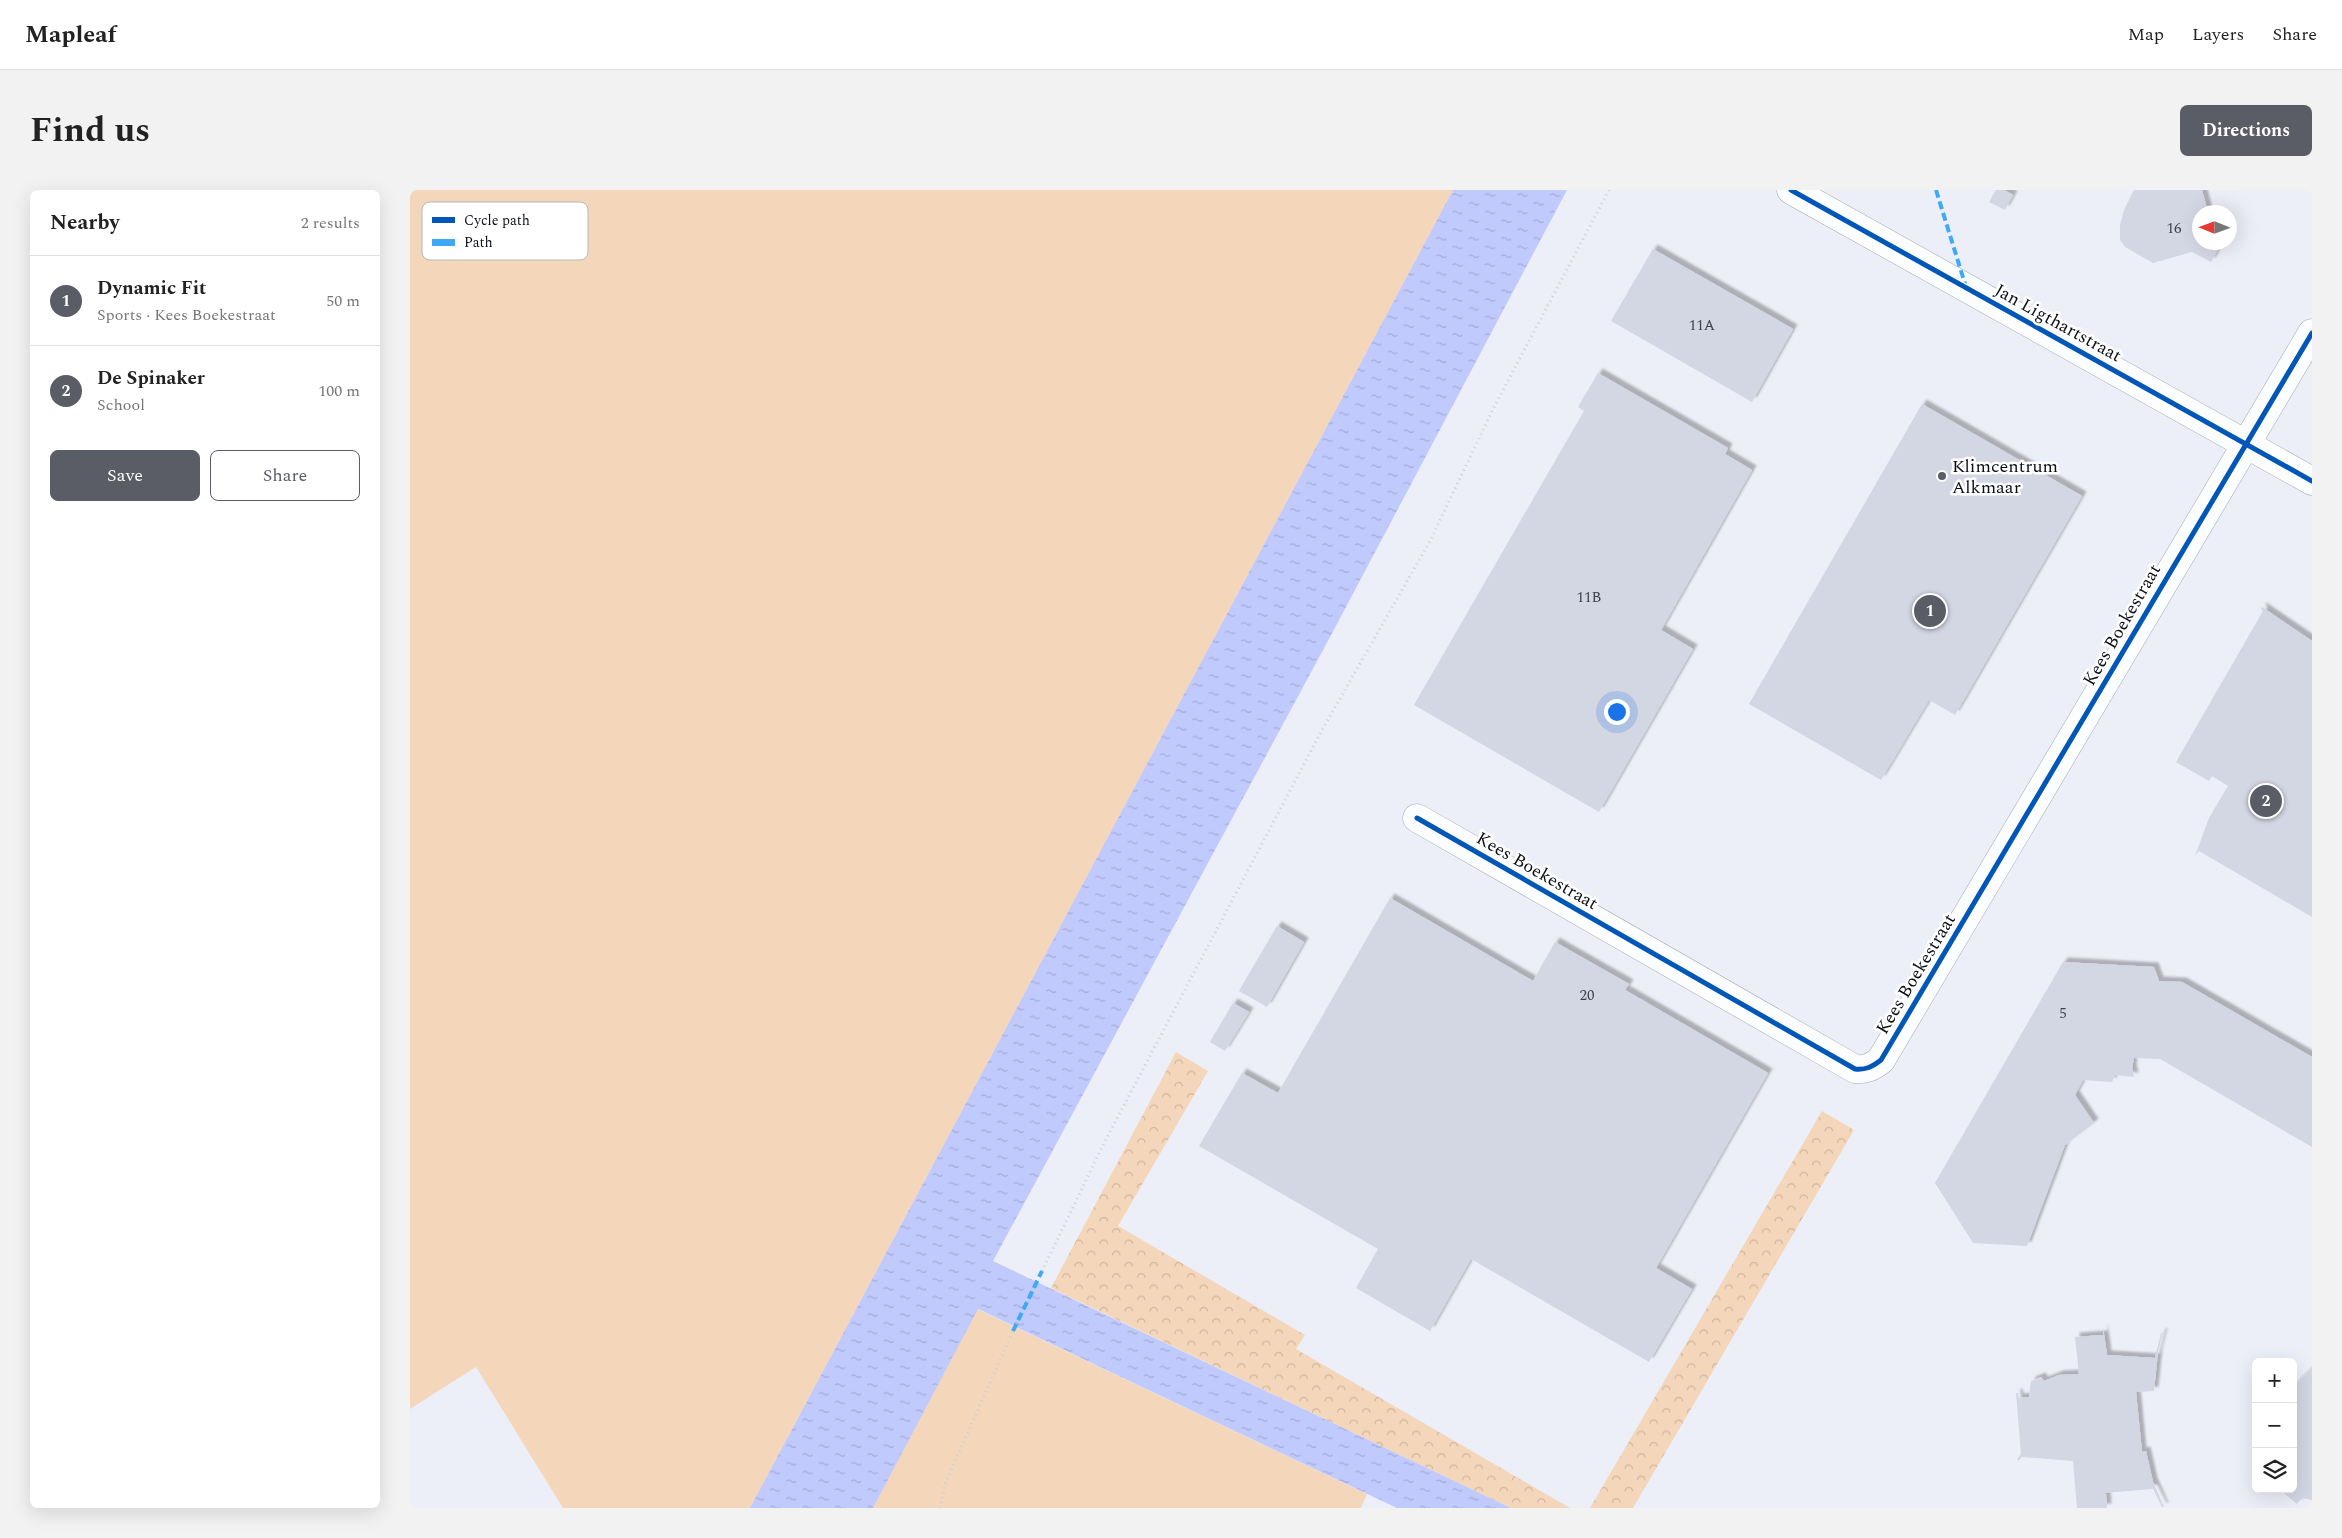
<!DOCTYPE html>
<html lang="en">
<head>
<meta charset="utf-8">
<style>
	:root { --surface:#fff; --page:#f2f2f2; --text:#222; --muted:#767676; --line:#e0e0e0; --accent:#5b5d66 }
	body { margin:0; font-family:Spectral,serif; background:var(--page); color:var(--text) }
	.controls { position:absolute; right:15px; bottom:15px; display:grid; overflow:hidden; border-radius:8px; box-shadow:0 5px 20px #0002 }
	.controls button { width:45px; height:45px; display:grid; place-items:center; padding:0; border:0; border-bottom:1px solid var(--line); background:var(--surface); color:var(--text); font:25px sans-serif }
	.compass { position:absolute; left:1782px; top:15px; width:45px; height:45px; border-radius:50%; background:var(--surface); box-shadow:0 5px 20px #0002; rotate:271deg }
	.you { position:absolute; left:1206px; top:521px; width:18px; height:18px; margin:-12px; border:4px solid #fff; border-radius:50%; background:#1a73e8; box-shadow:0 0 0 8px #1a73e833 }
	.badge { display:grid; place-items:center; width:32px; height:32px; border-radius:50%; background:var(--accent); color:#fff; font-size:16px; font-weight:700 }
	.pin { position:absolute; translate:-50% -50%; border:2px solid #fff; box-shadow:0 1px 5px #0006 }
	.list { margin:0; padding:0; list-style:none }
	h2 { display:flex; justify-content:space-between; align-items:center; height:65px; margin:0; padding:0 20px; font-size:21px }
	h2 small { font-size:16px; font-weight:400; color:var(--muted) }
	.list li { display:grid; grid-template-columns:32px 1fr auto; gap:15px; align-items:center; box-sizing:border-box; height:90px; padding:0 20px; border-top:1px solid var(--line) }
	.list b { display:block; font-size:19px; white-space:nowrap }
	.list p { margin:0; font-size:16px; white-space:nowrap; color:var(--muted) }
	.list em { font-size:16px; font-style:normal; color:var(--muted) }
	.actions { display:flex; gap:10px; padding:15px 20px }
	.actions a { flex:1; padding:11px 0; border:1px solid var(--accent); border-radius:8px; text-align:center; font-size:18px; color:var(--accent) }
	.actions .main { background:var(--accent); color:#fff }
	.icon { flex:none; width:28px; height:28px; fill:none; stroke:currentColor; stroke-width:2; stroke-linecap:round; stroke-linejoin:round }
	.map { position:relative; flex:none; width:1902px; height:1318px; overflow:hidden; border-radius:8px }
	header { display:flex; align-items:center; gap:30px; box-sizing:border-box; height:70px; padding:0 25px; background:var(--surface); border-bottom:1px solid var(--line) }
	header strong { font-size:24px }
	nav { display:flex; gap:28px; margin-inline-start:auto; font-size:18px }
	.intro { display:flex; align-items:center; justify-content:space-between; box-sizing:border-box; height:120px; padding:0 30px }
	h1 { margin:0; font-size:35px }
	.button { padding:12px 22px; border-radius:8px; background:var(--accent); color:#fff; font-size:18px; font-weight:700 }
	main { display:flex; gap:30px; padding:0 30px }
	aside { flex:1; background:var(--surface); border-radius:8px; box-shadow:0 5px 20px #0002 }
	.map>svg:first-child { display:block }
	.grass { fill:#f4d6ba }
	.forest { fill:url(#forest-crowns) }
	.water { fill:url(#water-ripples) }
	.building { fill:#d3d6e3; filter:url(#shadow) }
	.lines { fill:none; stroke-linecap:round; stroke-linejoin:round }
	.minor-casing { stroke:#a7a9b0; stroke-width:29 }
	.path { stroke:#cfcfd2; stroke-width:3; stroke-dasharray:1 4; stroke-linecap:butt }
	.minor { stroke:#fcfdfe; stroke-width:28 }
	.quiet { stroke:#3fa9f5; stroke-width:4; stroke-dasharray:8 4; stroke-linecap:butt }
	.cycleway-casing { stroke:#fff; stroke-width:8 }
	.cycleway { stroke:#0057b8; stroke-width:5 }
	.poi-dot { fill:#5b5d66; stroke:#fff; stroke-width:2 }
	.labels { text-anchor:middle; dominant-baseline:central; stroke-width:5; stroke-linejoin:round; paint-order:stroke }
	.number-label { font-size:15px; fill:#40434c }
	.street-label { font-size:18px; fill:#0d0f17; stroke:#fff }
	.poi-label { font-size:18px; fill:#0d0f17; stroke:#fff; text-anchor:start }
	.key { fill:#fff; stroke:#b6b7b9; stroke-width:1 }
	.key-label { font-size:14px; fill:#0d0f17 }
</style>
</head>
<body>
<header>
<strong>Mapleaf</strong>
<nav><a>Map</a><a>Layers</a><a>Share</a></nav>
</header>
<div class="intro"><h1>Find us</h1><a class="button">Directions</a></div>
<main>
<aside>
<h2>Nearby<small>2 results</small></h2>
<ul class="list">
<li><span class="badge">1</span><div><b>Dynamic Fit</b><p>Sports · Kees Boekestraat</p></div><em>50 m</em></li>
<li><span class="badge">2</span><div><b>De Spinaker</b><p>School</p></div><em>100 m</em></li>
</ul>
<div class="actions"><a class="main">Save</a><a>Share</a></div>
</aside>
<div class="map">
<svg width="1902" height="1318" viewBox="0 0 1902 1318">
	<defs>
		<pattern id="forest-crowns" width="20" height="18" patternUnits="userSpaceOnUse" patternTransform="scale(1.25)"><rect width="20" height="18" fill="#f4d6ba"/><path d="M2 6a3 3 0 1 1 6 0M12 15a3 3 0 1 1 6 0" fill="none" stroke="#d0b69f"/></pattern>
		<pattern id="water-ripples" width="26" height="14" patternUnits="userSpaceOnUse" patternTransform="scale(1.25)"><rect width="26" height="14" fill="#c0cafc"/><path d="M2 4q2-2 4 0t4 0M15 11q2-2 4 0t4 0" fill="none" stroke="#a4acd7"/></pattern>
		<filter id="shadow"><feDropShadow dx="4.5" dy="-4.5" stdDeviation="1" flood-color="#0004"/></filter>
	</defs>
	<rect width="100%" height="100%" fill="#edeff8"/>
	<g class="grass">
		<polygon points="0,0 1043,0 340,1318 153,1318 66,1177 0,1219"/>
		<polygon points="567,1119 957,1304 951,1318 463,1318"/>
	</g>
	<g class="forest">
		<polygon points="766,862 798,881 708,1036 895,1145 886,1159 1160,1318 1101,1318 641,1098"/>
		<polygon points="1412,921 1444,940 1223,1318 1180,1318"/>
	</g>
	<polygon class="water" points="1043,0 1157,0 919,449 583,1071 1101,1318 987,1318 568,1119 463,1318 340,1318"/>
	<g class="building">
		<polygon points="1586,0 1594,0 1603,5 1595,20 1579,12"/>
		<polygon points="1724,0 1792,0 1798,22 1790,22 1790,52 1812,52 1801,72 1782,62 1743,73 1715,57 1710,50 1710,35 1714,20"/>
		<polygon points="1243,59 1383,139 1342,212 1201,131"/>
		<polygon points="1188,183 1318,258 1315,264 1342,280 1251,440 1283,459 1189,622 1004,515 1174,221 1168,217"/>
		<polygon points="1512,214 1672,306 1545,525 1519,510 1471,590 1339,514"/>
		<polygon points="1852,417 1902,451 1902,727 1789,661 1785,666 1799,628 1818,596 1802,586 1799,591 1766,572 1853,421 1851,419"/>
		<polygon points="980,708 1123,791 1145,752 1219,794 1215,800 1358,883 1246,1078 1282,1099 1239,1172 1061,1069 1020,1141 946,1098 968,1059 789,956 832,883 868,903"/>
		<polygon points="867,736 894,752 857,817 829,801"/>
		<polygon points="1653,772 1744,777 1749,791 1772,792 1902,867 1902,957 1750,869 1724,868 1722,878 1724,887 1705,885 1702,892 1673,890 1665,905 1684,933 1655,955 1617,1056 1563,1053 1525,993"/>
		<polygon points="823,813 839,822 815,861 800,852"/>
		<polygon points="1693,1137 1697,1165 1745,1168 1751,1143 1753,1142 1748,1162 1744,1201 1726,1202 1732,1262 1736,1261 1743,1292 1754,1317 1752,1317 1743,1299 1694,1303 1696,1304 1697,1318 1667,1318 1663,1271 1612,1267 1608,1271 1607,1269 1611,1264 1606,1203 1608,1203 1609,1208 1619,1207 1621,1191 1631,1187 1634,1191 1649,1185 1669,1184 1665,1147 1693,1145"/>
		<polygon points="1902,1178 1902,1310 1892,1308 1887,1314 1869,1299 1883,1299 1883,1209 1886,1206 1883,1197"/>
	</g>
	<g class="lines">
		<defs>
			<g id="minor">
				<polyline points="1381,0 1902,291"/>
				<path d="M1007,628l438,251c11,1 17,-2 26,-9l431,-727"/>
			</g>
		</defs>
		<use href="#minor" class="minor-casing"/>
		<g class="path">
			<polyline points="632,1081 693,955 912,540 1020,351 1083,219 1199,0"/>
			<polyline points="530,1318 535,1294 603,1141"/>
		</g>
		<use href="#minor" class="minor"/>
		<g class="quiet">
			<polyline points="1526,0 1556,97"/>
			<polyline points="603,1141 632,1081"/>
		</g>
		<defs>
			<g id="cycleway">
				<polyline points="1381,0 1902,291"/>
				<path d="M1007,628l438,251c11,1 17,-2 26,-9l431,-727"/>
			</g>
		</defs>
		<use href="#cycleway" class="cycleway-casing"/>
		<use href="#cycleway" class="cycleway"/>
	</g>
	<circle class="poi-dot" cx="1532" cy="286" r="5"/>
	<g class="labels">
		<g class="number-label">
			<text x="1764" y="38">16</text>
			<text x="1292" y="135">11A</text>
			<text x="1179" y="407">11B</text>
			<text x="1177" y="805">20</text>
			<text x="1653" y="823">5</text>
		</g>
		<g class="street-label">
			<text transform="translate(1648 133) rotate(29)">Jan Ligthartstraat</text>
			<text transform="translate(1712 435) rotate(-60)">Kees Boekestraat</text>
			<text transform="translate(1127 681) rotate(30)">Kees Boekestraat</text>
			<text transform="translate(1506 784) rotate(-59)">Kees Boekestraat</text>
		</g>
		<g class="poi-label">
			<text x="1542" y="276">Klimcentrum<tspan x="1542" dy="21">Alkmaar</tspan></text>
		</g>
	</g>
	<rect x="12" y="12" width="166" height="58" rx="8" class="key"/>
	<rect x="22" y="27" width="23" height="6" fill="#0057b8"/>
	<rect x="22" y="49" width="23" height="7" fill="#3fa9f5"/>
	<g class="key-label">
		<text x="54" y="35">Cycle path</text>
		<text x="54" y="57">Path</text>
	</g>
</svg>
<div class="controls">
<button>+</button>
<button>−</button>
<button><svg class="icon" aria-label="layers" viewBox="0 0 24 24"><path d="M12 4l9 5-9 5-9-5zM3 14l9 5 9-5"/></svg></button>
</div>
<svg class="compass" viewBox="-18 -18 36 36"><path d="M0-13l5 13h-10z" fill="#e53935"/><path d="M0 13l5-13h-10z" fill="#767676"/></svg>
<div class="you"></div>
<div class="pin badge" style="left:1520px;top:421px">1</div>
<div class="pin badge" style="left:1856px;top:611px">2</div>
</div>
</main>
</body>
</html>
